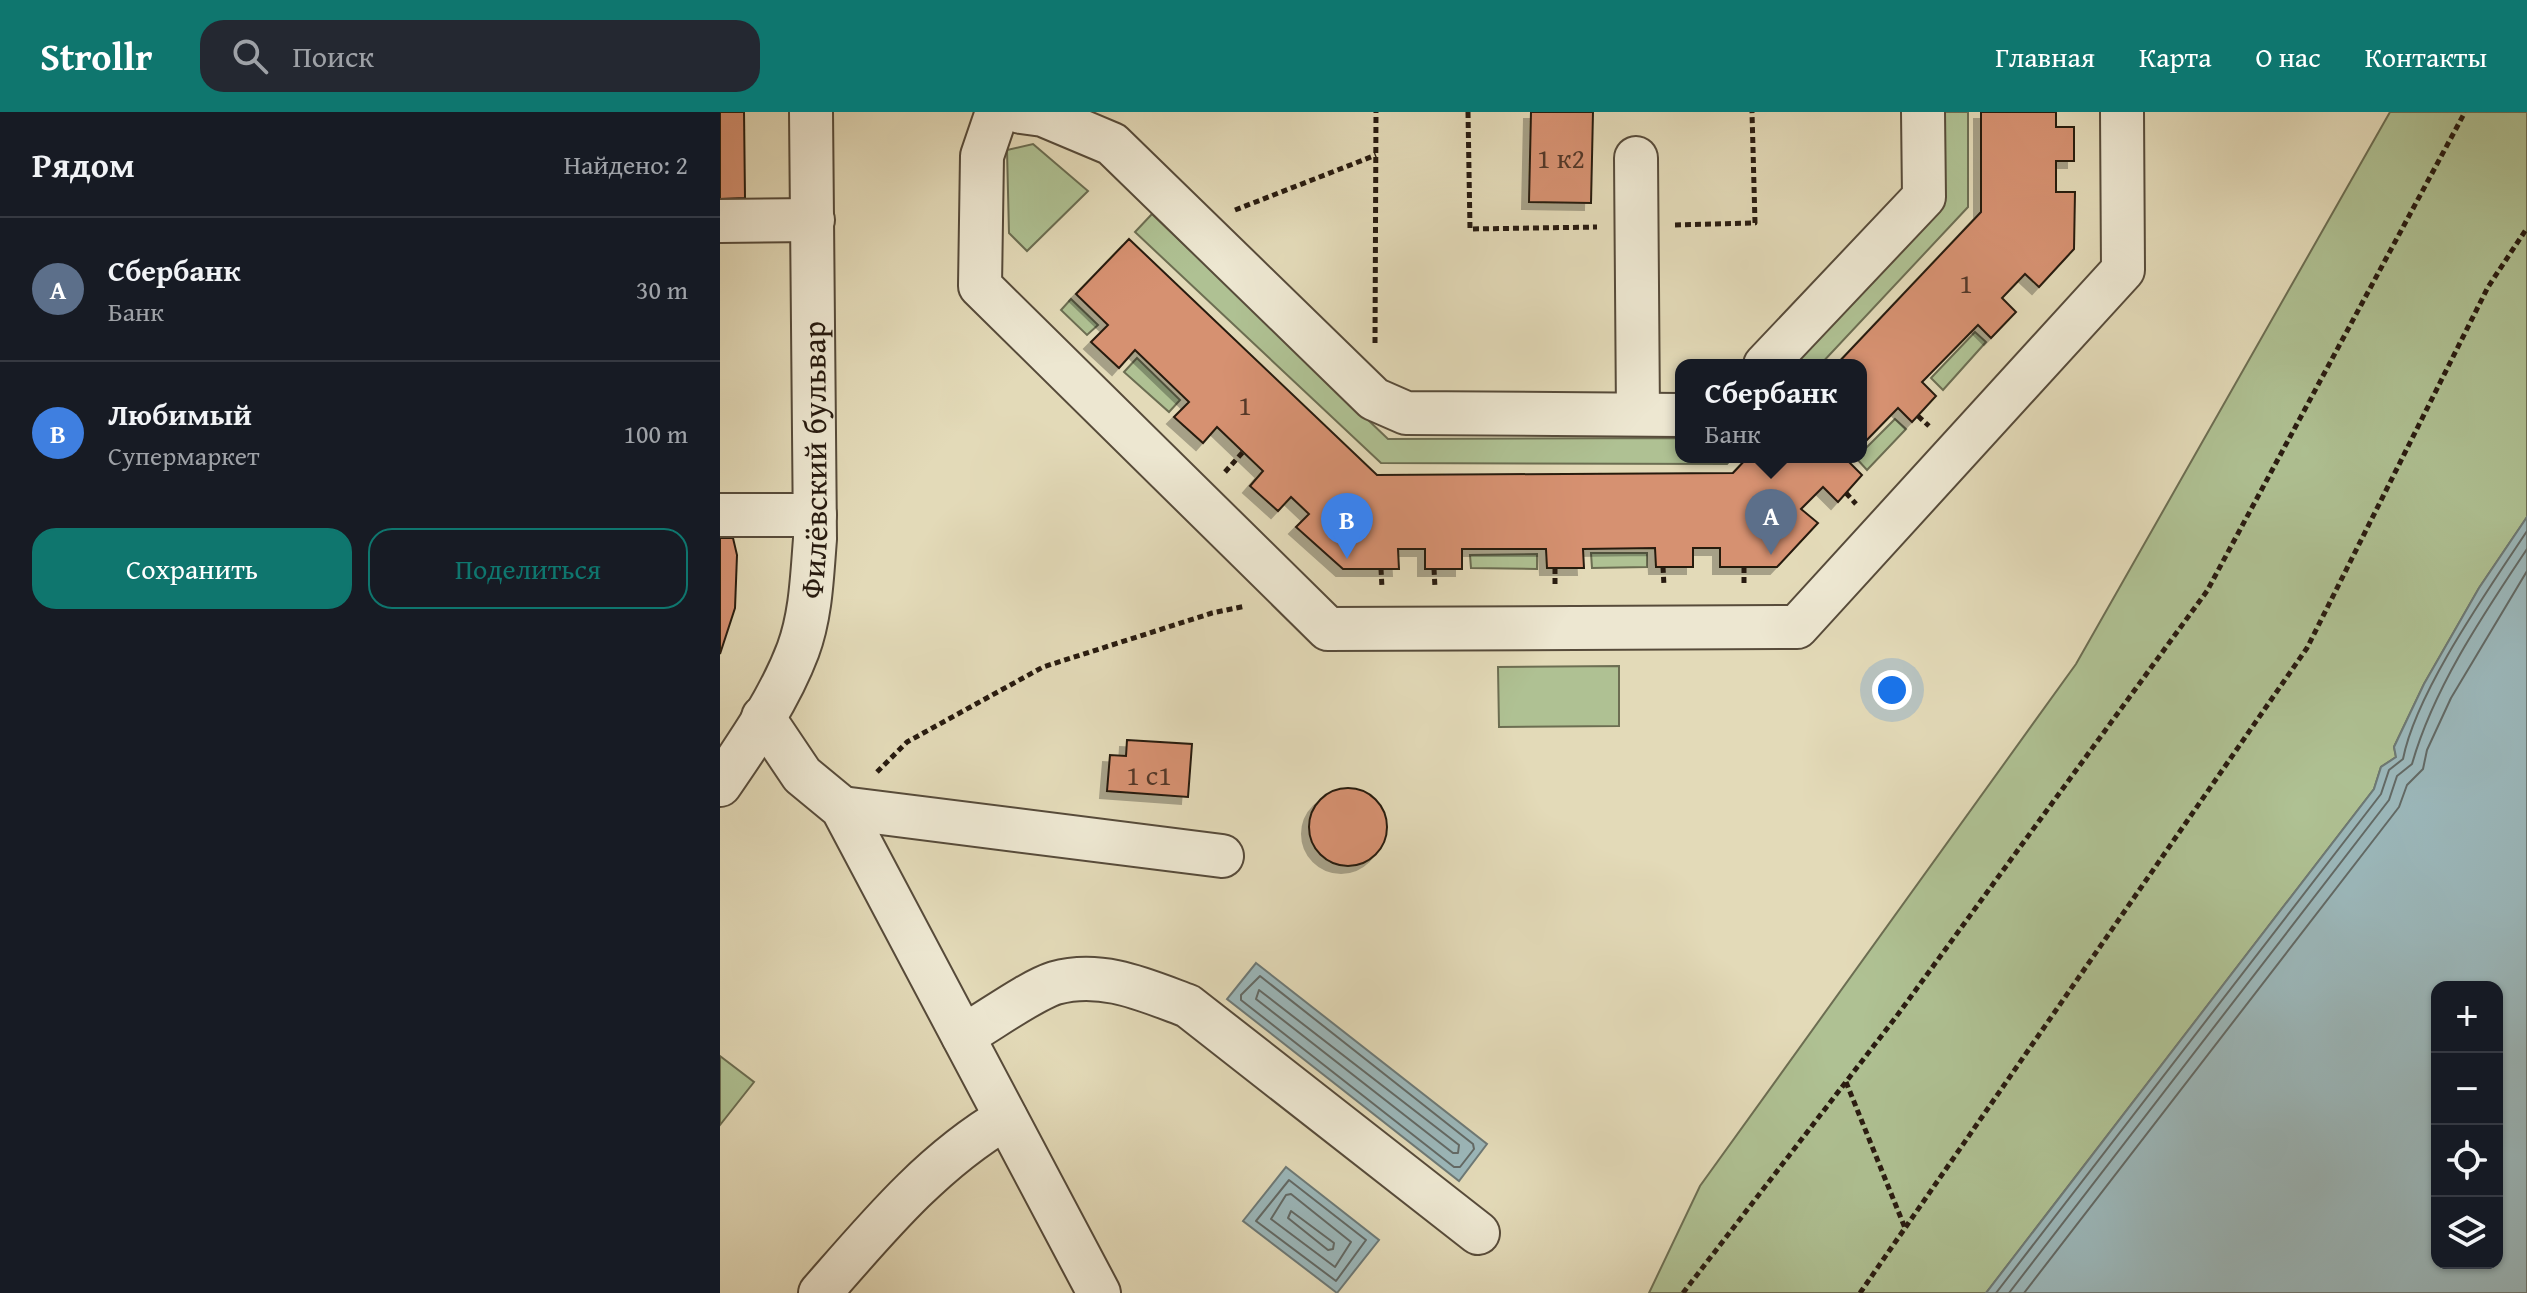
<!DOCTYPE html>
<html lang="ru">
<head>
<meta charset="utf-8">
<style>
	:root { --surface:#171b24; --page:#242831; --text:#f1f3f6; --muted:#9ea1a6; --line:#363941; --accent:#0f766e }
	body { margin:0; font-family:"Gentium Book Plus",serif; background:var(--page); color:var(--text) }
	.controls { position:absolute; right:24px; bottom:24px; display:grid; overflow:hidden; border-radius:16px; box-shadow:0 2px 6px #0004 }
	.controls button { width:72px; height:72px; display:grid; place-items:center; padding:0; border:0; border-bottom:2px solid var(--line); background:var(--surface); color:var(--text); font:40px sans-serif }
	.you { position:absolute; left:1172px; top:578px; width:28px; height:28px; margin:-20px; border:6px solid #fff; border-radius:50%; background:#1a73e8; box-shadow:0 0 0 12px #1a73e833 }
	.badge { display:grid; place-items:center; width:52px; height:52px; border-radius:50%; background:var(--accent); color:#fff; font-size:26px; font-weight:700 }
	.pin { position:absolute; translate:-50% -66px; filter:drop-shadow(0 2px 4px #0008) }
	.pin::after { content:''; position:absolute; top:42px; width:28px; height:24px; background:inherit; clip-path:polygon(0 0,100% 0,50% 100%) }
	.popup { position:absolute; left:955px; top:247px; width:192px; height:104px; box-sizing:border-box; display:grid; place-content:center; border-radius:16px; background:var(--surface); filter:drop-shadow(0 2px 6px #0005); font-size:26px; white-space:nowrap; color:var(--muted) }
	.popup b { font-size:30px; color:var(--text) }
	.popup::after { content:''; position:absolute; left:50%; top:100%; margin-left:-16px; border:16px solid transparent; border-top-color:var(--surface) }
	.list { margin:0; padding:0; list-style:none }
	h2 { display:flex; justify-content:space-between; align-items:center; height:104px; margin:0; padding:0 32px; font-size:34px }
	h2 small { font-size:26px; font-weight:400; color:var(--muted) }
	.list li { display:grid; grid-template-columns:52px 1fr auto; gap:24px; align-items:center; box-sizing:border-box; height:144px; padding:0 32px; border-top:2px solid var(--line) }
	.list b { display:block; font-size:30px; white-space:nowrap }
	.list p { margin:0; font-size:26px; white-space:nowrap; color:var(--muted) }
	.list em { font-size:26px; font-style:normal; color:var(--muted) }
	.actions { display:flex; gap:16px; padding:24px 32px }
	.actions a { flex:1; padding:18px 0; border:2px solid var(--accent); border-radius:24px; text-align:center; font-size:28px; color:var(--accent) }
	.actions .main { background:var(--accent); color:#fff }
	.icon { flex:none; width:44px; height:44px; fill:none; stroke:currentColor; stroke-width:2; stroke-linecap:round; stroke-linejoin:round }
	.map { position:relative; flex:none; width:1807px; height:1181px; overflow:hidden }
	header { display:flex; align-items:center; gap:48px; box-sizing:border-box; height:112px; padding:0 40px; background:var(--accent); color:#fff }
	header strong { font-size:38px }
	nav { display:flex; gap:44px; margin-inline-start:auto; font-size:28px }
	.search { width:560px; height:72px; background:var(--page); display:flex; align-items:center; gap:20px; box-sizing:border-box; padding:0 28px; border-radius:24px; color:var(--muted); font-size:30px }
	main { display:flex }
	aside { flex:1; background:var(--surface) }
	.map>svg:first-child { display:block }
	.green { fill:#afc193; stroke:#6c6e52; stroke-width:2 }
	.water { fill:#9bb7ba; stroke:#6d7976; stroke-width:2; fill-rule:evenodd }
	.lines { fill:none; stroke-linecap:round; stroke-linejoin:round }
	.shore { stroke:#626965; stroke-width:2 }
	.building { fill:#d69171; stroke:#281b10; stroke-width:2; filter:url(#shadow) }
	.minor-casing { stroke:#574b3a; stroke-width:46 }
	.path { stroke:#281b10; stroke-width:5; stroke-dasharray:6 4; stroke-linecap:butt }
	.minor { stroke:#ede7d1; stroke-width:42 }
	.labels { text-anchor:middle; dominant-baseline:central; stroke-width:6; stroke-linejoin:round; paint-order:stroke }
	.number-label { font-size:28px; fill:#543828 }
	.street-label { font-size:32px; fill:#281b10; stroke:#ede7d1 }
</style>
</head>
<body>
<header>
<strong>Strollr</strong>
<div class="search"><svg class="icon" aria-label="search" viewBox="0 0 24 24"><circle cx="10" cy="10" r="6"/><path d="M15 15l6 6"/></svg>Поиск</div>
<nav><a>Главная</a><a>Карта</a><a>О нас</a><a>Контакты</a></nav>
</header>
<main>
<aside>
<h2>Рядом<small>Найдено: 2</small></h2>
<ul class="list">
<li><span class="badge" style="background:#5c6f8a">A</span><div><b>Сбербанк</b><p>Банк</p></div><em>30 m</em></li>
<li><span class="badge" style="background:#3f7fe0">B</span><div><b>Любимый</b><p>Супермаркет</p></div><em>100 m</em></li>
</ul>
<div class="actions"><a class="main">Сохранить</a><a>Поделиться</a></div>
</aside>
<div class="map">
<svg width="1807" height="1181" viewBox="0 0 1807 1181">
	<defs>
		<filter id="shadow"><feDropShadow dx="-7" dy="7" stdDeviation="0" flood-color="#0004"/></filter>
	</defs>
	<rect width="100%" height="100%" fill="#e3dab8"/>
	<filter id="stains"><feTurbulence type="fractalNoise" baseFrequency=".0025" numOctaves="4"/><feColorMatrix values="0 0 0 0 .2 0 0 0 0 .09 0 0 0 0 .02 0 0 0 .5 -.17"/></filter>
	<radialGradient id="worn" r=".72"><stop offset=".6" stop-color="#630" stop-opacity="0"/><stop offset="1" stop-color="#630" stop-opacity=".3"/></radialGradient>
	<g class="green">
		<polygon points="1224,0 1248,0 1248,95 1100,253 1066,253 1223,89"/>
		<polygon points="1670,0 1807,0 1807,405 1759,476 1704,572 1674,635 1676,645 1661,655 1654,677 1266,1181 929,1181 980,1074 1356,552"/>
		<polygon points="313,32 368,79 307,139 289,121 287,38"/>
		<polygon points="432,102 668,327 961,326 961,345 1013,345 1007,352 661,351 415,120"/>
		<polygon points="351,187 378,213 367,223 341,198"/>
		<polygon points="1255,220 1266,230 1223,278 1211,266"/>
		<polygon points="417,246 460,288 449,300 404,260"/>
		<polygon points="1175,307 1186,317 1147,358 1136,346"/>
		<polygon points="871,441 927,441 927,455 872,456"/>
		<polygon points="817,442 817,457 751,456 750,443"/>
		<polygon points="899,554 899,614 779,615 778,555"/>
		<polygon points="0,944 34,970 0,1013"/>
	</g>
	<g class="water">
		<path d="M1807,405v776h-541l388,-504 7,-22 15,-10 -2,-10 30,-63 55,-96zM1777,875v276h-60v-276z"/>
		<polygon points="536,851 767,1032 739,1069 507,887"/>
		<polygon points="566,1055 659,1128 617,1181 523,1109"/>
	</g>
	<g class="lines">
		<g class="shore">
			<polygon points="540,864 753,1032 754,1037 740,1055 734,1055 521,888 521,883"/>
			<polygon points="539,878 739,1033 738,1041 733,1041 536,887"/>
			<polygon points="569,1068 646,1128 616,1169 536,1109"/>
			<polygon points="571,1082 631,1130 615,1155 551,1107 566,1083"/>
			<polygon points="571,1099 614,1131 613,1137 608,1138 568,1106"/>
			<path d="M1276,1181l385,-499 8,-24 14,-11c13,-67 85,-169 124,-228"/>
			<path d="M1289,1181l380,-493 8,-24 15,-12c22,-77 71,-149 115,-215"/>
			<polyline points="1304,1181 1679,695 1687,673 1703,657 1707,638 1731,586 1807,459"/>
		</g>
	</g>
	<g class="building">
		<polygon points="0,0 24,0 25,86 0,87"/>
		<polygon points="811,0 873,0 871,91 809,90"/>
		<polygon points="1261,0 1336,0 1336,15 1354,15 1354,49 1336,49 1336,80 1355,80 1354,137 1319,175 1305,162 1282,186 1296,200 1271,226 1258,213 1202,270 1216,284 1192,310 1178,296 1141,334 1141,253 1116,253 1261,100"/>
		<polygon points="409,127 657,363 1013,361 1028,345 1130,345 1127,348 1142,363 1118,390 1103,375 1081,397 1098,411 1057,455 1000,455 1000,436 973,436 973,455 936,455 935,436 863,437 864,456 827,456 826,437 742,437 742,457 705,457 705,437 678,437 679,457 623,457 576,415 589,402 571,385 558,399 530,374 543,359 497,315 483,331 454,305 469,290 415,238 399,256 371,230 388,213 356,182"/>
		<polygon points="0,426 13,426 17,443 15,496 0,542"/>
		<polygon points="407,628 472,632 468,685 387,679 390,643 406,644"/>
		<circle cx="628" cy="715" r="39"/>
	</g>
	<g class="lines">
		<defs>
			<g id="minor">
				<polyline points="277,0 262,44 260,174 608,517 1077,515 1403,158 1402,0"/>
				<polyline points="301,0 323,3 392,32 654,287 686,301 961,303"/>
				<polyline points="916,46 918,302"/>
				<polyline points="0,109 93,108"/>
				<polyline points="1045,253 1204,85 1203,0"/>
				<polyline points="0,403 95,403"/>
				<polyline points="43,605 82,663 122,696 379,1181"/>
				<path id="s1" d="M0,673c29,-42 60,-87 78,-135 13,-35 14,-74 17,-111l-4,-427"/>
				<polyline points="122,696 502,744"/>
				<path d="M243,924c25,-14 67,-45 92,-53 47,-13 90,7 133,23l290,227"/>
				<path d="M100,1181c56,-64 112,-132 186,-175"/>
			</g>
		</defs>
		<use href="#minor" class="minor-casing"/>
		<g class="path">
			<polyline points="748,0 750,117 877,115"/>
			<polyline points="515,98 656,43"/>
			<polyline points="955,113 1035,111 1032,0"/>
			<polyline points="655,231 656,0"/>
			<polyline points="1198,304 1209,314"/>
			<polyline points="505,360 523,340"/>
			<polyline points="1126,381 1136,392"/>
			<polyline points="943,455 944,474"/>
			<polyline points="1024,455 1024,473"/>
			<polyline points="835,456 835,474"/>
			<polyline points="661,457 662,476"/>
			<polyline points="714,457 715,476"/>
			<polyline points="157,660 187,630 323,555 492,501 526,494"/>
			<polyline points="1126,970 1185,1116"/>
			<polyline points="963,1181 1176,905 1487,479 1745,0"/>
			<polyline points="1140,1181 1587,536 1768,175 1807,116"/>
		</g>
		<use href="#minor" class="minor"/>
	</g>
	<g class="labels">
		<g class="number-label">
			<text x="841" y="45">1 к2</text>
			<text x="1246" y="170">1</text>
			<text x="525" y="292">1</text>
			<text x="429" y="662">1 с1</text>
		</g>
		<g class="street-label">
			<text stroke="none"><textPath href="#s1" startOffset="348">Филёвский бульвар</textPath></text>
		</g>
	</g>
	<rect width="100%" height="100%" filter="url(#stains)"/>
	<rect width="100%" height="100%" fill="url(#worn)"/>
</svg>
<div class="controls">
<button>+</button>
<button>−</button>
<button><svg class="icon" aria-label="locate" viewBox="0 0 24 24"><circle cx="12" cy="12" r="6"/><path d="M12 2v4M12 18v4M2 12h4M18 12h4"/></svg></button>
<button><svg class="icon" aria-label="layers" viewBox="0 0 24 24"><path d="M12 4l9 5-9 5-9-5zM3 14l9 5 9-5"/></svg></button>
</div>
<div class="you"></div>
<div class="pin badge" style="left:1051px;top:443px;background:#5c6f8a">A</div>
<div class="popup"><b>Сбербанк</b>Банк</div>
<div class="pin badge" style="left:627px;top:447px;background:#3f7fe0">B</div>
</div>
</main>
</body>
</html>
